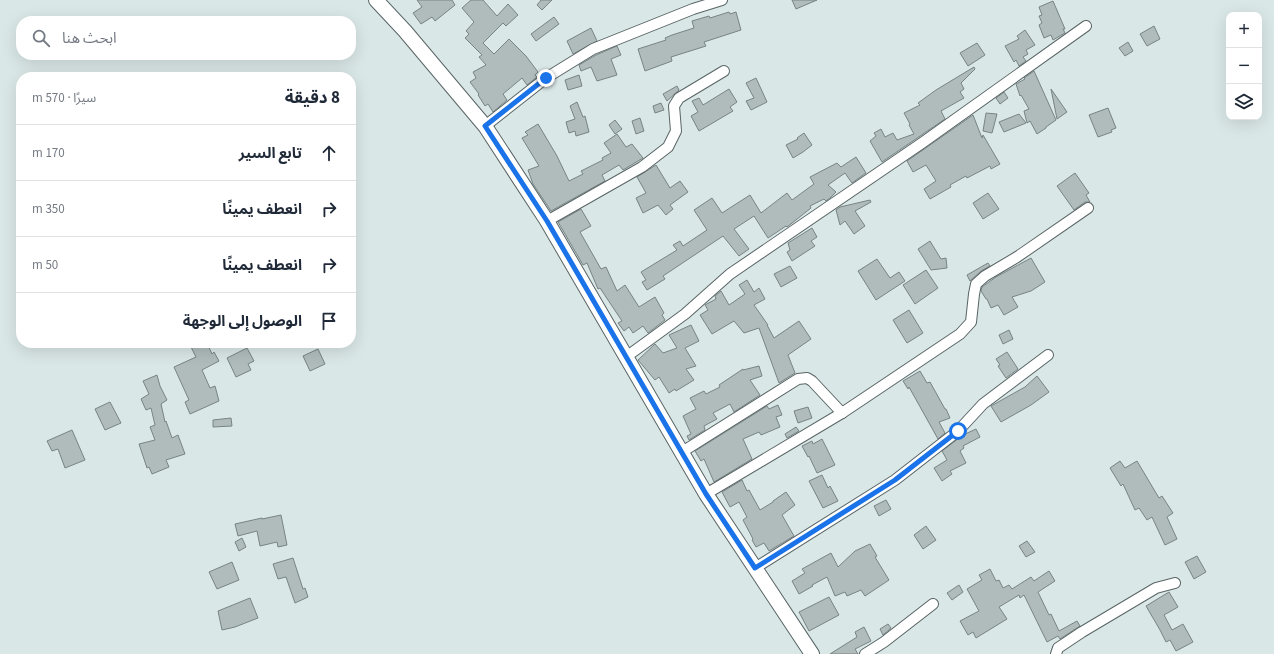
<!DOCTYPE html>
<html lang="ar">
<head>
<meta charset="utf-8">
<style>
	:root { --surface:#fff; --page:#f2f2f3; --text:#1f2937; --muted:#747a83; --line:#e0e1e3 }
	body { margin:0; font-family:"Source Sans 3","Noto Sans Arabic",sans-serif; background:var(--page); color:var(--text); direction:rtl }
	.controls { position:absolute; right:12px; top:12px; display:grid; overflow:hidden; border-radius:8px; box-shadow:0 4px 16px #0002 }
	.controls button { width:36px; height:36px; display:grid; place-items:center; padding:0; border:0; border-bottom:1px solid var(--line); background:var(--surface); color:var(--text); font:20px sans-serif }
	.stop { position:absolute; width:12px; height:12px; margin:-9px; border:3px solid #1a73e8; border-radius:50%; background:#fff }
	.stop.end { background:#1a73e8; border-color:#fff; box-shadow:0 1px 4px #0008 }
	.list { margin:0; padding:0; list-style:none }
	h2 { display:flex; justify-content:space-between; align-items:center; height:52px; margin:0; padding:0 16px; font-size:17px }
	h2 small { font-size:13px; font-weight:400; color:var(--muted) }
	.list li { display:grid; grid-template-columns:26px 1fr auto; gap:12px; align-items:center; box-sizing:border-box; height:56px; padding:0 16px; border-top:1px solid var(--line) }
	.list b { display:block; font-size:15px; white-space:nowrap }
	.list em { font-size:13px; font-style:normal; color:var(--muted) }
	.icon { flex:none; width:22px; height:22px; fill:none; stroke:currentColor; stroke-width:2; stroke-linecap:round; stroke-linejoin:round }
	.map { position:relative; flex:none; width:1274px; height:654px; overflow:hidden; direction:ltr }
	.search { position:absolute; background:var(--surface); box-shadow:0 4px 16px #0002; left:16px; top:16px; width:340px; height:44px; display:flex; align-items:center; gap:10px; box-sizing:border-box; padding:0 14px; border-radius:16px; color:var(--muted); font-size:15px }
	.panel { position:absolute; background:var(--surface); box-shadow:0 4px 16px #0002; left:16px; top:72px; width:340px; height:276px; border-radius:16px; direction:rtl }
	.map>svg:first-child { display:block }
	.building { fill:#b0bcbc; stroke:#788484 }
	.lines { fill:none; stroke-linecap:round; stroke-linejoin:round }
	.street-casing { stroke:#596465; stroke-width:12 }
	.secondary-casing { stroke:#596465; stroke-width:16 }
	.street { stroke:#fff; stroke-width:10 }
	.secondary { stroke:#fff; stroke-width:14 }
	.route { stroke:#1a73e8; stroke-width:5 }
</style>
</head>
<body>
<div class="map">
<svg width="1274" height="654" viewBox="0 0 1274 654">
	<rect width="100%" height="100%" fill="#dae7e7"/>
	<g class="building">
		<polygon points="417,0 452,0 455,5 435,21 432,17 421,24 413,13 422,7"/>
		<polygon points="471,0 483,0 497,16 508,4 518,15 506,26 503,23 483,43 494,54 509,39 526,56 538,72 535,75 537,77 527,85 522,78 503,94 507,100 493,112 488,104 485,106 478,95 479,94 470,82 476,78 473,72 486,65 479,57 482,55 465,38 469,34 466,31 474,22 462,8"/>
		<polygon points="541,0 552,0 542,10 537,5"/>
		<polygon points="792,0 817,0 796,9"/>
		<polygon points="1053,1 1065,29 1063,29 1065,33 1053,40 1051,35 1044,38 1039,25 1042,23 1039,16 1042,15 1039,7"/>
		<polygon points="729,12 730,14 736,12 741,30 704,42 706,46 671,57 672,61 645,71 638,49 666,40 665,38 672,35 694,28 692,21 709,16 710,18"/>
		<polygon points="554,17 559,24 536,41 531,34"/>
		<polygon points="1154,26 1160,39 1147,46 1140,34"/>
		<polygon points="591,28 597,41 573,54 567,41"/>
		<polygon points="1025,30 1035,45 1026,50 1028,54 1023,57 1026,61 1019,66 1016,60 1014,62 1005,46 1019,39 1017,36"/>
		<polygon points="1128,42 1133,51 1125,56 1119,48"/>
		<polygon points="977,43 985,55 968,66 960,53"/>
		<polygon points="617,46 621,55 611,59 617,75 597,81 591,67 581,71 579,65 596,55"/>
		<polygon points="974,67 975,69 961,83 964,89 960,92 964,98 941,111 945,119 882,162 870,141 876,136 874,133 881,129 885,137 893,133 897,140 914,134 909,125 910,124 904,113 920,105 918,103 936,90"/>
		<polygon points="1034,71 1056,120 1046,127 1046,128 1037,134 1030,121 1027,123 1024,111 1029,109 1021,95 1020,96 1016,84 1025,79 1024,78"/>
		<polygon points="579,75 582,86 568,90 565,80"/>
		<polygon points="756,78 767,102 751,110 746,101 754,98 746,83"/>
		<polygon points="677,86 679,90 667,101 663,94"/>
		<polygon points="729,89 737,102 730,107 733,111 699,131 691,116 698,112 692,101 699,98 703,105"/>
		<polygon points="1051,89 1067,112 1057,119"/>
		<polygon points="1004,92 1008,98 1000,104 996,98"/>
		<polygon points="577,102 583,117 585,116 589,132 576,136 575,131 569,133 566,122 575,119 570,106"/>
		<polygon points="661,103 664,110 655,113 653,106"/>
		<polygon points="1108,108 1116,128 1111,130 1112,132 1098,137 1089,115"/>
		<polygon points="986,113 997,114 992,133 983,131"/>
		<polygon points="1019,114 1026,123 1004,132 999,122"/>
		<polygon points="973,115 982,138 983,135 1000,164 991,169 990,166 967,178 966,176 950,185 951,187 930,199 924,189 936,181 926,165 913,172 907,161"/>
		<polygon points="640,118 644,131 636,134 632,121"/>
		<polygon points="615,120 622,129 615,134 609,125"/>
		<polygon points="538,124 557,156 569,181 583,174 581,171 603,160 602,158 611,153 604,143 617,134 626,147 632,144 643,158 623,170 619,165 602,175 605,181 551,211 533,184 528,170 539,166 522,138 528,135 525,132"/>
		<polygon points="804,133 812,145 803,152 793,158 786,145 798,139 797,138"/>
		<polygon points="856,157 866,173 852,183 845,173 828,185 836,192 831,197 826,201 824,199 810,206 811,208 787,227 786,226 768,238 754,216 734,229 749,249 739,256 723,236 663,276 665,279 647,290 642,282 646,280 641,272 677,250 673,245 680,241 683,246 707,230 694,210 712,198 722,213 750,195 761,213 787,193 792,200 814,184 810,177 837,163 841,167"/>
		<polygon points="656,165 670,188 680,181 688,192 670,205 673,209 666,215 658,205 643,213 636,198 646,193 637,177"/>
		<polygon points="1075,173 1089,193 1086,195 1090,202 1085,202 1074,210 1057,186"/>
		<polygon points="988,193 999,209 983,219 973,203"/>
		<polygon points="870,200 871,202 855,211 865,226 854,234 845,221 840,225 836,210 840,207"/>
		<polygon points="581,209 591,226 580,232 601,269 606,267 617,291 625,285 639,307 655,297 664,313 662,315 665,320 648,333 643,326 633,333 629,327 624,331 618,323 622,321 600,288 598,289 587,263 583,265 558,222"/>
		<polygon points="812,228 817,237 811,241 815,246 792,261 787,252 790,250 788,243"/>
		<polygon points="930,241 941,259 946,258 947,268 931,270 918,249"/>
		<polygon points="1031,258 1045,282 1031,291 1012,297 1018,307 1004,315 998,305 991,308 987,299 986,299 981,291 982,287 996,277"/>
		<polygon points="877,259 890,278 899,272 905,281 876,300 858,271"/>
		<polygon points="988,263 990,266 981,271 970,281 967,275"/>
		<polygon points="790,266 797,278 781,287 774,274"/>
		<polygon points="926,270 938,288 915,304 903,285"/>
		<polygon points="747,280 754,292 759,288 765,299 754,305 768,325 767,325 774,338 799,321 811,339 788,355 795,373 779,383 759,328 744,333 734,321 712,334 700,315 708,310 705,305 716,299 715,296 721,291 729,305 745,294 739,285"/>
		<polygon points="909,310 923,333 907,343 893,320"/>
		<polygon points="691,325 699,341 685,348 696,366 686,369 694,380 676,391 675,389 669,393 659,377 655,380 638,360 655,344 663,353 677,348 669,335"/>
		<polygon points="1009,330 1013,339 1003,344 999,335"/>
		<polygon points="194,343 207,343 212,354 214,352 219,361 202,370 210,388 215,386 219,401 190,414 185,402 189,400 174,367 196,357 190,345"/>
		<polygon points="247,348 254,361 248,364 251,370 236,377 227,358"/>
		<polygon points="318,349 325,364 310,371 303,356"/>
		<polygon points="1007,352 1018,369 1006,378 998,366 1000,365 996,359"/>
		<polygon points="759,366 762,376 750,380 760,395 734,412 730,404 713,413 717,419 704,426 705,430 689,440 687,436 691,434 683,416 696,409 690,398 704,391 706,394 720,387 719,385 743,369 743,370"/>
		<polygon points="920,371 927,383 930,382 945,409 946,409 950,418 939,422 945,433 938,439 909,387 908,389 903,381"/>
		<polygon points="157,375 160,386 167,400 161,404 165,422 166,421 172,438 178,435 185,454 166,460 169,467 152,474 149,467 147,468 139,444 155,440 150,427 155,425 151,408 146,410 141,399 149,394 143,381"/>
		<polygon points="1037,376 1049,392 1031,405 1001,422 991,406 1025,387"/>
		<polygon points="110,402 121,423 105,430 95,409"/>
		<polygon points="778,405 782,415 776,417 780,427 761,435 759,432 743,439 752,459 714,482 704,459 701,461 695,451 767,406 769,409"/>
		<polygon points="808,407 812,418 798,423 794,411"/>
		<polygon points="231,418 232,426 213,427 213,420"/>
		<polygon points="796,427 799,431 787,438 785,434"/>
		<polygon points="976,429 980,437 963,446 964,448 960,451 966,463 950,471 952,474 942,481 934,468 947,460 942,451 963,435"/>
		<polygon points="72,430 85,460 65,468 58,449 52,451 47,441"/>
		<polygon points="822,439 835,465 817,473 809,456 808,457 802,446 812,441 813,444"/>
		<polygon points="1120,461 1125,468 1137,461 1159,498 1162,496 1173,513 1167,517 1177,539 1165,545 1152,517 1147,520 1139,508 1135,510 1123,484 1121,486 1110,468"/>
		<polygon points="822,475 828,488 830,486 838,501 823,508 809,481"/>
		<polygon points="742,480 747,491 749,490 760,510 773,502 773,501 786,492 795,505 782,515 794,536 769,551 764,543 756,547 752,540 753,539 743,520 747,517 739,502 730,507 722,492"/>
		<polygon points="886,500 891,509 879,516 874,506"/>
		<polygon points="281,515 287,545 278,547 277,542 260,546 257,531 238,536 235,524 262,518 262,519"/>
		<polygon points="926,526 936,540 923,549 914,535"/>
		<polygon points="242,538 246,547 239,551 235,542"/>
		<polygon points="1027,541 1035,552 1026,557 1019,546"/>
		<polygon points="870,544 877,556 875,557 889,580 865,596 861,590 847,596 845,592 835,596 827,577 812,585 813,586 799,594 792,581 805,573 802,569 831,553 838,567 855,551"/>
		<polygon points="1197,556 1206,572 1194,579 1185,562"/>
		<polygon points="293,558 303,589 305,588 308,597 295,603 286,577 278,579 273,564"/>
		<polygon points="232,562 239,580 217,589 209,572"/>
		<polygon points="990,569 996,581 999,580 1003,588 1009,585 1012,589 1031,577 1034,581 1049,571 1055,581 1038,592 1049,615 1051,614 1059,631 1077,621 1080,626 1060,639 1058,636 1047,642 1024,595 1020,598 1019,595 999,607 1007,619 976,638 973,632 968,635 960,621 979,611 967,589 982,580 979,575"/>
		<polygon points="959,585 963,592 952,600 947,593"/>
		<polygon points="1169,592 1178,607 1164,615 1172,630 1183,624 1193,642 1176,651 1170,640 1166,642 1160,630 1146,606"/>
		<polygon points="829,597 839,615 809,631 799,612"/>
		<polygon points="250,598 258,618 235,627 222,630 218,611"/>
		<polygon points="888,624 891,628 883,635 880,629"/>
		<polygon points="864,627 871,641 855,649 858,654 830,654 857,637 855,632"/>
	</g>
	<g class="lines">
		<defs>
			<g id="street">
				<polyline points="485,126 546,78 593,49 693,9 722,0"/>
				<polyline points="547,221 642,167 668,147 676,131 674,106 679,98 724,71"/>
				<polyline points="626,357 685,314 730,274 922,143 1086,26"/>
				<polyline points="682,452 798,379 807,378 812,381 842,413"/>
				<polyline points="706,494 842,413 960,334 971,322 974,294 976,284 985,276 1017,257 1088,208"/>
				<polyline points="755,568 895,480 958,431 983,404 1048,355"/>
				<polyline points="865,654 884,642 933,604"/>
				<polyline points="1056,654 1058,648 1082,632 1156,588 1175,583"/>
			</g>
			<polyline id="secondary" points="376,0 405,31 485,126 547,221 706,494 812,654"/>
		</defs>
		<use href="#street" class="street-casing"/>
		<use href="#secondary" class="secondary-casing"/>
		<use href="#street" class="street"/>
		<use href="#secondary" class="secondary"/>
	</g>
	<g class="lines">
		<polyline class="route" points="546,78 485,126 547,221 706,494 755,568 895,480 958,431"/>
	</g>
</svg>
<div class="controls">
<button>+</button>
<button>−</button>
<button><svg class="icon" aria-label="layers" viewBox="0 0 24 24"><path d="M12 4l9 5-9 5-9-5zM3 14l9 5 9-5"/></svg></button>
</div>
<div class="stop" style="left:958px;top:431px"></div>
<div class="stop end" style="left:546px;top:78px"></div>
<div class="search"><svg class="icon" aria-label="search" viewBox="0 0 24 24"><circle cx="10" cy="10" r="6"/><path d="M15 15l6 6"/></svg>ابحث هنا</div>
<section class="panel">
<h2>8 دقيقة<small>سيرًا · 570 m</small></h2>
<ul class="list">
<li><svg class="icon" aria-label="ahead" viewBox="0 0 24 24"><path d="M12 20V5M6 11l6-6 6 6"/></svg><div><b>تابع السير</b></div><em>170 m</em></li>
<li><svg class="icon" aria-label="right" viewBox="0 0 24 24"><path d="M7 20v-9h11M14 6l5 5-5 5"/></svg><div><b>انعطف يمينًا</b></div><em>350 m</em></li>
<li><svg class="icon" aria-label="right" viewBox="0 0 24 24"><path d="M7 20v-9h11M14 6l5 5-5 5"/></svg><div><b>انعطف يمينًا</b></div><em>50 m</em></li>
<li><svg class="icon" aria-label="arrive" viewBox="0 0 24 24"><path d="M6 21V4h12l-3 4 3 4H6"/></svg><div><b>الوصول إلى الوجهة</b></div></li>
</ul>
</section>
</div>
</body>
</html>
